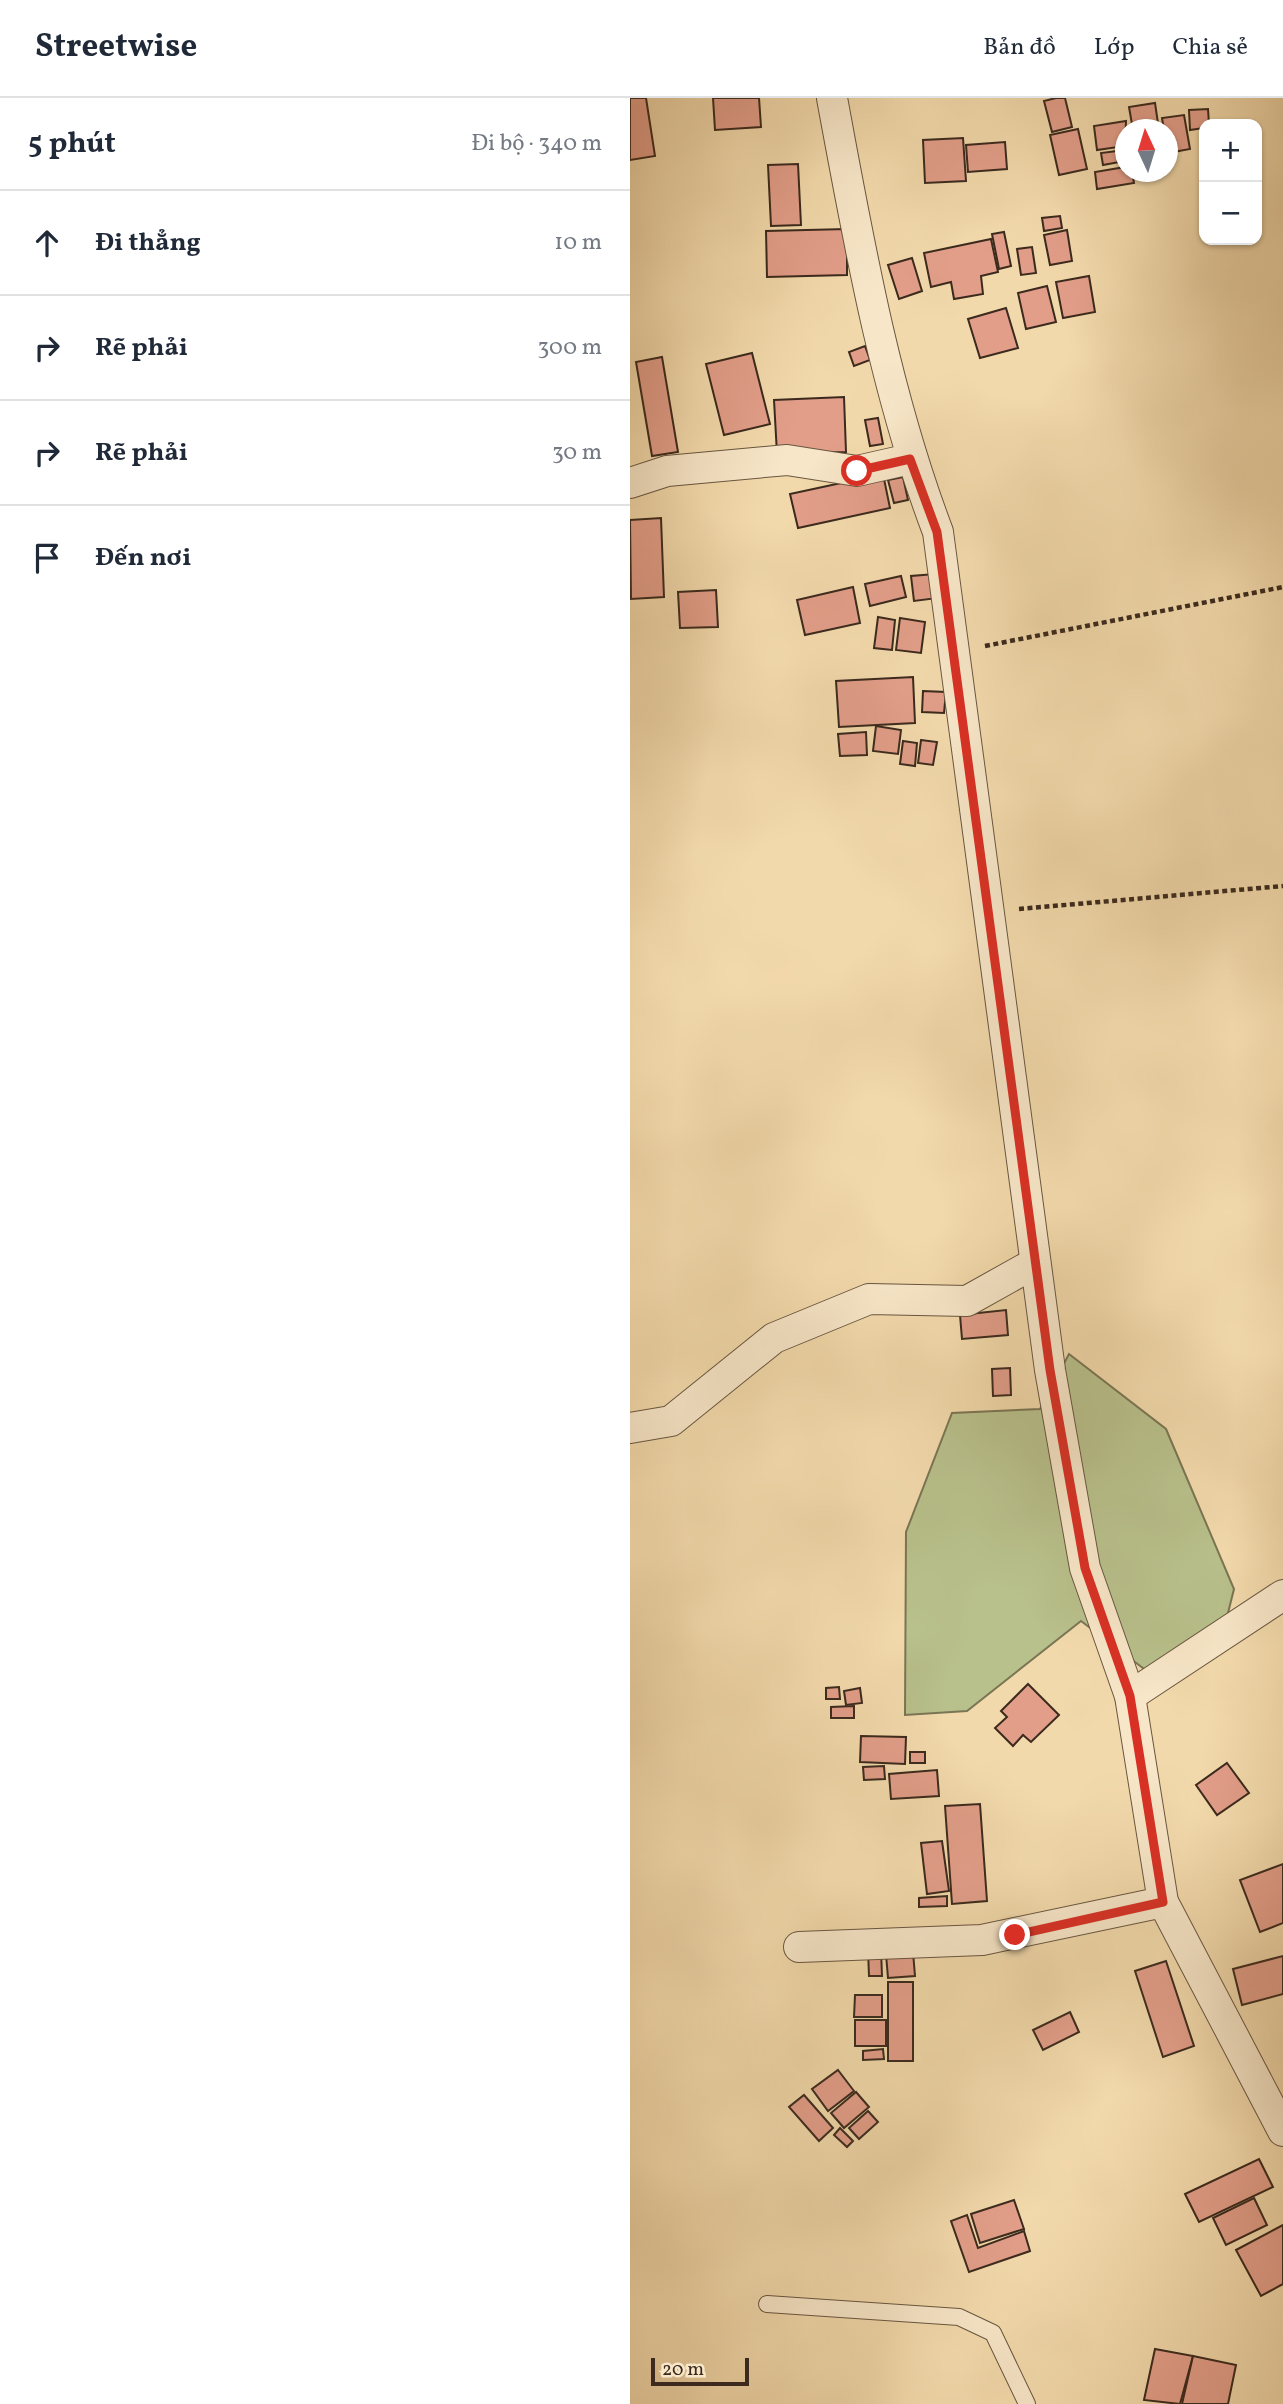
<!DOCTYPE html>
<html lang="vi">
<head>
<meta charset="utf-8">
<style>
	:root { --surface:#fff; --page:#f2f2f3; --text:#1f2937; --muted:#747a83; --line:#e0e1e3 }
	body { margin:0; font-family:Vollkorn,serif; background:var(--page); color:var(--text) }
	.controls { position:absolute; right:21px; top:21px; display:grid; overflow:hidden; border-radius:14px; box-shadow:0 2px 5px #0004 }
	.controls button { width:63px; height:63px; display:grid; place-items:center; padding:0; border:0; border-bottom:2px solid var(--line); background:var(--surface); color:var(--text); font:35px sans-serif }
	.compass { position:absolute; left:485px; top:21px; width:63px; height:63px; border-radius:50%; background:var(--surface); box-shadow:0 2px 5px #0004; rotate:356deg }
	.scale { position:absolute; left:21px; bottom:18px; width:98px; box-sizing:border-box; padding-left:7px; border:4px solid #3b2a1d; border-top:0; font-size:19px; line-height:24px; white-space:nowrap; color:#3b2a1d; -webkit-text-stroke:5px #f7e6c8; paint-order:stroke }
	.stop { position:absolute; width:21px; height:21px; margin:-16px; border:5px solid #d93025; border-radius:50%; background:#fff }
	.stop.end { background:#d93025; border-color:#fff; box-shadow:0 2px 7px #0008 }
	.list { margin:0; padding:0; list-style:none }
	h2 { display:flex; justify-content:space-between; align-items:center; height:91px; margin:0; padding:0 28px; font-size:30px }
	h2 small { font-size:23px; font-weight:400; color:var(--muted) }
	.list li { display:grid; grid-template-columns:46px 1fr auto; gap:21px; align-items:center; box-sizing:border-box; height:105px; padding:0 28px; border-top:2px solid var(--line) }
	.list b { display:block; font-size:26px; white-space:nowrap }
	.list em { font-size:23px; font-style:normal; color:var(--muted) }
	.icon { flex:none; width:38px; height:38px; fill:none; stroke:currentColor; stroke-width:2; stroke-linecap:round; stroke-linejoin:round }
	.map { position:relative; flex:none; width:653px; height:2306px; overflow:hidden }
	header { display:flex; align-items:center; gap:42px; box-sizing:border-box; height:98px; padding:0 35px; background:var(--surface); border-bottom:2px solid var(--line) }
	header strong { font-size:33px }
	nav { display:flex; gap:38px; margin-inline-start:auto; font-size:24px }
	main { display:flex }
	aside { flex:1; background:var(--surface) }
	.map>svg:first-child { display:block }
	.green { fill:#b8c08b; stroke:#7a7554; stroke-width:2 }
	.building { fill:#e29e89; stroke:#3b2a1d; stroke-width:2 }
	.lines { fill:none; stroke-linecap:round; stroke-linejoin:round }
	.service-casing { stroke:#695640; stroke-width:18 }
	.minor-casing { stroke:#695640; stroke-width:32 }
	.path { stroke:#3b2a1d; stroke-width:4.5; stroke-dasharray:5 3.5; stroke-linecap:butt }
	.service { stroke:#f7e6c8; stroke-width:16 }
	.minor { stroke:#f7e6c8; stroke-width:30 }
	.route { stroke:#d93025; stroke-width:9 }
</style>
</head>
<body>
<header>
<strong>Streetwise</strong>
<nav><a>Bản đồ</a><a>Lớp</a><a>Chia sẻ</a></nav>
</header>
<main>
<aside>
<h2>5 phút<small>Đi bộ · 340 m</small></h2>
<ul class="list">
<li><svg class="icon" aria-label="ahead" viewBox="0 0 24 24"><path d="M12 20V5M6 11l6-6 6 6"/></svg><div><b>Đi thẳng</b></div><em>10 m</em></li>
<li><svg class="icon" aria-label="right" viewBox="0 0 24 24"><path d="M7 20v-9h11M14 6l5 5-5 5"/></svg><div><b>Rẽ phải</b></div><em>300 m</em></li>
<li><svg class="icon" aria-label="right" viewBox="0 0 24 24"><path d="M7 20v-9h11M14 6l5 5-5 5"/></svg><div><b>Rẽ phải</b></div><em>30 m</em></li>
<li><svg class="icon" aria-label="arrive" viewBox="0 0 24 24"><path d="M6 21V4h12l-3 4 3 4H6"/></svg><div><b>Đến nơi</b></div></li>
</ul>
</aside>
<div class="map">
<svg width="653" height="2306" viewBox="0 0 653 2306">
	<rect width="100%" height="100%" fill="#f2d9ab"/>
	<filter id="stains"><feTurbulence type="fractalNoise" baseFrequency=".00286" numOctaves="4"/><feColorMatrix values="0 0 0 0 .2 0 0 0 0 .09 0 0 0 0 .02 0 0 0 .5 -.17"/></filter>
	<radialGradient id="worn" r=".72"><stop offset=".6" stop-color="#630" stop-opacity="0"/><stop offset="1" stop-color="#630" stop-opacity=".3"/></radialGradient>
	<polygon class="green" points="439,1256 536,1331 604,1491 596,1523 526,1580 451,1523 337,1613 275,1617 276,1434 322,1315 410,1311"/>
	<g class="building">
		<polygon points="0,0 16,0 25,58 0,62"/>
		<polygon points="83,0 129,0 131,29 85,32"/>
		<polygon points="426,0 435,0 442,29 422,34 414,3"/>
		<polygon points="525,5 529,32 503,32 499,9"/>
		<polygon points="578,11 579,26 574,26 574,30 560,32 559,12"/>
		<polygon points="554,17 560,51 538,55 538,32 534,32 532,20"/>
		<polygon points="496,23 495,48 467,52 464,28"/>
		<polygon points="448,31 457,71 429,77 420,37"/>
		<polygon points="333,40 336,83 295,85 293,42"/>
		<polygon points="375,44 377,71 338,74 336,47"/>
		<polygon points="495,52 495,63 473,67 471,55"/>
		<polygon points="168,66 171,127 141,128 138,67"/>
		<polygon points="495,69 495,74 502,74 504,85 467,91 465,74"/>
		<polygon points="430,118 432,130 414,133 412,120"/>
		<polygon points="217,131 217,177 137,179 136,133"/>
		<polygon points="437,132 442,163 420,167 414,137"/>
		<polygon points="374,134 381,168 369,171 362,136"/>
		<polygon points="361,141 368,174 351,178 353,196 324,201 321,184 301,189 294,155"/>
		<polygon points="402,149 406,175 391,177 387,151"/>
		<polygon points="282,160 292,193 269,201 258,167"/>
		<polygon points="459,178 465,214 433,220 426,184"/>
		<polygon points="417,188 426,224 396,231 388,195"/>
		<polygon points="376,210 388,250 350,260 338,221"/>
		<polygon points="235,248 240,262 224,268 219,254"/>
		<polygon points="122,255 140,326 94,337 76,266"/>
		<polygon points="32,259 48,354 22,358 6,264"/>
		<polygon points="214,299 216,354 147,356 144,302"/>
		<polygon points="248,320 253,346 240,348 235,322"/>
		<polygon points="253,376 260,410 168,430 160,396"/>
		<polygon points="273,379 278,402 264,405 258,382"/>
		<polygon points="31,420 34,499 1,501 0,422"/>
		<polygon points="305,476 308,500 284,503 281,478"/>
		<polygon points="271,478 276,499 240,508 235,486"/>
		<polygon points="223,489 230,525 175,537 167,502"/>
		<polygon points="86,492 88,529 50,530 48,494"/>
		<polygon points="248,519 265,522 262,552 244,550"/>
		<polygon points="270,520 295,524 291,555 266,552"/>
		<polygon points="283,579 285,625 209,629 206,583"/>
		<polygon points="293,593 316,594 314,615 292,614"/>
		<polygon points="246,628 271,632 268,656 243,653"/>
		<polygon points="236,634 237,657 210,658 208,636"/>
		<polygon points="291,642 307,644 303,667 288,665"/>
		<polygon points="273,643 287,645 285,668 270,666"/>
		<polygon points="376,1212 378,1237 332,1241 330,1217"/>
		<polygon points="380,1270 381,1297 363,1298 362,1271"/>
		<polygon points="398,1586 429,1617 401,1644 393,1637 383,1648 365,1630 377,1619 371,1613"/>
		<polygon points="209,1589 210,1601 196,1601 196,1590"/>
		<polygon points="230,1590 232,1605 216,1607 214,1593"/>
		<polygon points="224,1608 224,1620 201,1620 201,1609"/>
		<polygon points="231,1638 276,1639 275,1666 230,1664"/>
		<rect x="280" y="1654" width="15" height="11"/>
		<polygon points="597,1665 619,1695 587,1717 566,1687"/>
		<polygon points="254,1668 255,1681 234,1682 233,1669"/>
		<polygon points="307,1672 309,1698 261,1701 259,1676"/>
		<polygon points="350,1706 357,1803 322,1806 315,1708"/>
		<polygon points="312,1743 319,1793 297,1796 291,1745"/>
		<polygon points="653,1766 653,1825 630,1834 610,1782"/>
		<polygon points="317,1798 317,1808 289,1809 289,1800"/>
		<polygon points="238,1852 251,1852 252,1878 239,1878"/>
		<polygon points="283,1854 285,1878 258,1880 256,1856"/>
		<polygon points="653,1858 653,1896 612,1907 603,1871"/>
		<polygon points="536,1863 564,1948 533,1959 505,1873"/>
		<rect x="258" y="1884" width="25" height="79"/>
		<polygon points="225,1897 252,1897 252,1919 224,1919"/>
		<polygon points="440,1914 449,1934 413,1952 403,1932"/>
		<rect x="225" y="1922" width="31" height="26"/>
		<polygon points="253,1951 254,1961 233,1962 233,1953"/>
		<polygon points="208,1972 224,1993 198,2013 182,1991"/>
		<polygon points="226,1994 239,2009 214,2030 201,2015"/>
		<polygon points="174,1997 203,2030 189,2043 159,2009"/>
		<polygon points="238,2013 248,2024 229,2041 219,2030"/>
		<polygon points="210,2030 223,2043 217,2049 204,2037"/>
		<polygon points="629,2061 643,2089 569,2124 555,2096"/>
		<polygon points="624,2100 637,2127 596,2147 583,2120"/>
		<polygon points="384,2102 394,2131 350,2145 341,2116"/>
		<polygon points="337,2117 348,2150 394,2133 400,2153 339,2174 321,2123"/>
		<polygon points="653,2127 653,2186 631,2198 606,2152"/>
		<polygon points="525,2251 563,2258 550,2306 514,2302"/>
		<polygon points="563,2258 606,2267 598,2306 552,2306"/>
	</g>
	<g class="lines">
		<defs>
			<polyline id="service" points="137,2206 329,2219 363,2235 397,2306"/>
			<g id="minor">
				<path d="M202,0c27,146 53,294 106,434l112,838 35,198 45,128 33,206 120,229"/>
				<polyline points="0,385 37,373 157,362 227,373 280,361"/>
				<polyline points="0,1330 41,1323 144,1240 239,1201 337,1203 405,1165"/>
				<polyline points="500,1598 653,1497"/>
				<polyline points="169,1849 352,1842 533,1804"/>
			</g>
		</defs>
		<use href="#service" class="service-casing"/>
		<use href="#minor" class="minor-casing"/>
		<g class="path">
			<polyline points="355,548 653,489"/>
			<polyline points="389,811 653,788"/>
		</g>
		<use href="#service" class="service"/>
		<use href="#minor" class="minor"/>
	</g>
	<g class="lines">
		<polyline class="route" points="227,373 280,361 307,434 420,1272 455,1470 500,1598 533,1804 385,1837"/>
	</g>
	<rect width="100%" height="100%" filter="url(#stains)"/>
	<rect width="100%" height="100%" fill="url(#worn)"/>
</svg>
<div class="controls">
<button>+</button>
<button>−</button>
</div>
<svg class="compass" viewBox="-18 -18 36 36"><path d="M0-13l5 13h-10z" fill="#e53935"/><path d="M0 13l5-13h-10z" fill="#747a83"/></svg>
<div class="scale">20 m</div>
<div class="stop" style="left:227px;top:373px"></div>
<div class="stop end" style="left:385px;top:1837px"></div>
</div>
</main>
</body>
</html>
